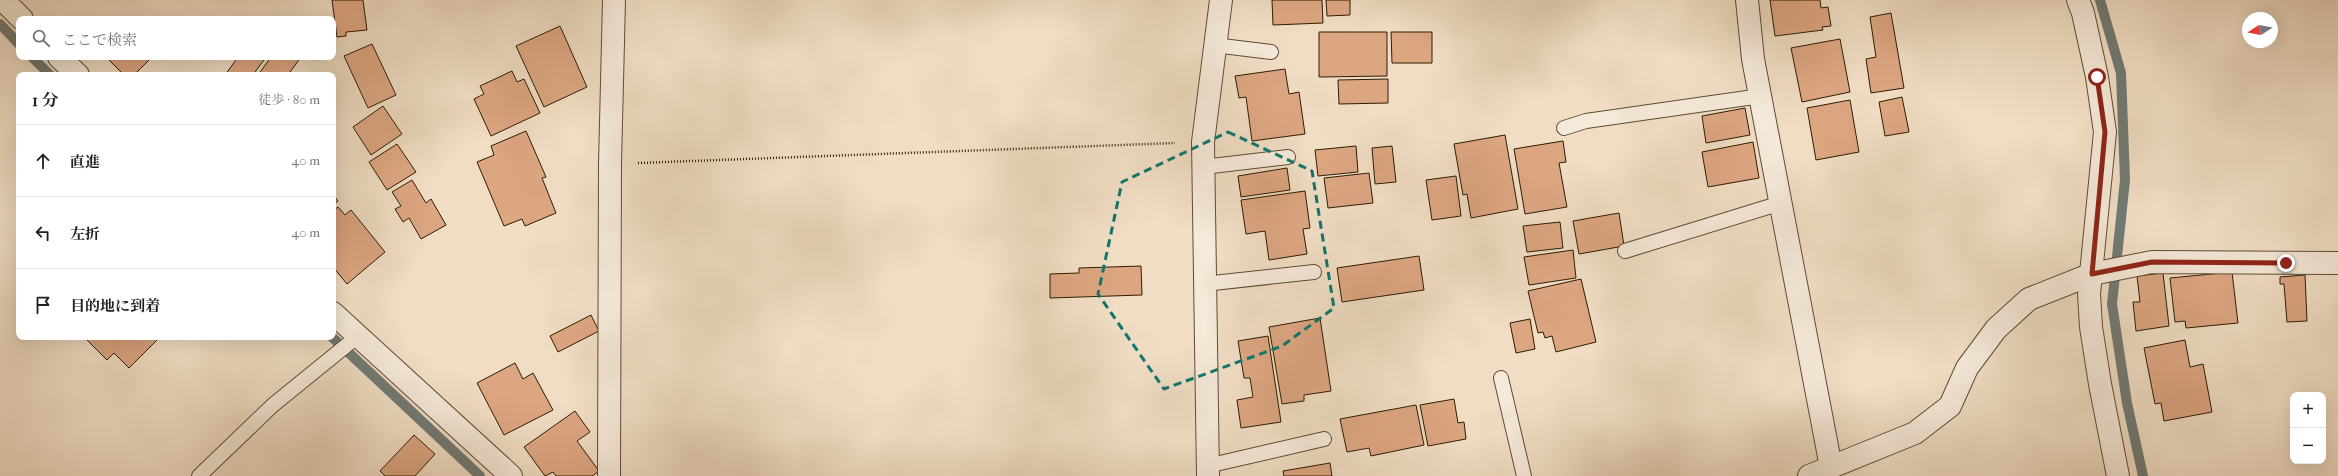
<!DOCTYPE html>
<html lang="ja">
<head>
<meta charset="utf-8">
<style>
	:root { --surface:#fff; --page:#f6f6f6; --text:#202124; --muted:#757577; --line:#e0e0e0 }
	body { margin:0; font-family:"IM FELL French Canon","Noto Serif JP",serif; background:var(--page); color:var(--text) }
	.controls { position:absolute; right:12px; bottom:12px; display:grid; overflow:hidden; border-radius:8px; box-shadow:0 4px 16px #0002 }
	.controls button { width:36px; height:36px; display:grid; place-items:center; padding:0; border:0; border-bottom:1px solid var(--line); background:var(--surface); color:var(--text); font:20px sans-serif }
	.compass { position:absolute; left:2242px; top:12px; width:36px; height:36px; border-radius:50%; background:var(--surface); box-shadow:0 4px 16px #0002; rotate:259deg }
	.stop { position:absolute; width:12px; height:12px; margin:-9px; border:3px solid #8f2418; border-radius:50%; background:#fff }
	.stop.end { background:#8f2418; border-color:#fff; box-shadow:0 1px 4px #0008 }
	.list { margin:0; padding:0; list-style:none }
	h2 { display:flex; justify-content:space-between; align-items:center; height:52px; margin:0; padding:0 16px; font-size:17px }
	h2 small { font-size:13px; font-weight:400; color:var(--muted) }
	.list li { display:grid; grid-template-columns:26px 1fr auto; gap:12px; align-items:center; box-sizing:border-box; height:72px; padding:0 16px; border-top:1px solid var(--line) }
	.list b { display:block; font-size:15px; white-space:nowrap }
	.list em { font-size:13px; font-style:normal; color:var(--muted) }
	.icon { flex:none; width:22px; height:22px; fill:none; stroke:currentColor; stroke-width:2; stroke-linecap:round; stroke-linejoin:round }
	.map { position:relative; flex:none; width:2338px; height:476px; overflow:hidden }
	.search { position:absolute; background:var(--surface); box-shadow:0 4px 16px #0002; left:16px; top:16px; width:320px; height:44px; display:flex; align-items:center; gap:10px; box-sizing:border-box; padding:0 14px; border-radius:8px; color:var(--muted); font-size:15px }
	.panel { position:absolute; background:var(--surface); box-shadow:0 4px 16px #0002; left:16px; top:72px; width:320px; height:268px; border-radius:8px }
	.map>svg:first-child { display:block }
	.lines { fill:none; stroke-linecap:round; stroke-linejoin:round }
	.stream { stroke:#717a74; stroke-width:10 }
	.building { fill:#dca681; stroke:#2d1c04 }
	.service-casing { stroke:#5e4c34; stroke-width:16 }
	.minor-casing { stroke:#5e4c34; stroke-width:24 }
	.path { stroke:#2d1c04; stroke-width:2.5; stroke-dasharray:1 2; stroke-linecap:butt }
	.service { stroke:#f5e9d9; stroke-width:14 }
	.minor { stroke:#f5e9d9; stroke-width:22 }
	.route { stroke:#8f2418; stroke-width:5 }
	.marked { fill:none; stroke:#0f766e; stroke-width:3; stroke-dasharray:8 5; stroke-linejoin:round }
</style>
</head>
<body>
<div class="map">
<svg width="2338" height="476" viewBox="0 0 2338 476">
	<rect width="100%" height="100%" fill="#f0ddc4"/>
	<filter id="stains"><feTurbulence type="fractalNoise" baseFrequency=".005" numOctaves="4"/><feColorMatrix values="0 0 0 0 .2 0 0 0 0 .09 0 0 0 0 .02 0 0 0 .5 -.17"/></filter>
	<radialGradient id="worn" r=".72"><stop offset=".6" stop-color="#630" stop-opacity="0"/><stop offset="1" stop-color="#630" stop-opacity=".3"/></radialGradient>
	<g class="lines">
		<g class="stream">
			<polyline points="2100,0 2121,73 2125,180 2112,304 2127,403 2143,476"/>
			<polyline points="0,24 19,44"/>
			<polyline points="32,57 50,75"/>
			<polyline points="332,337 480,476"/>
		</g>
	</g>
	<g class="building">
		<polygon points="332,0 363,0 367,30 346,32 346,36 337,37"/>
		<polygon points="1272,0 1322,0 1323,23 1273,25"/>
		<polygon points="1326,0 1350,0 1350,15 1327,16"/>
		<polygon points="1770,0 1820,0 1821,8 1828,7 1831,26 1822,27 1823,30 1775,36"/>
		<polygon points="1891,13 1904,88 1871,93 1866,59 1876,57 1870,17"/>
		<polygon points="560,26 587,87 544,107 516,46"/>
		<polygon points="1319,32 1387,32 1387,76 1319,77"/>
		<polygon points="1391,32 1432,32 1432,63 1392,63"/>
		<polygon points="1840,39 1850,92 1802,102 1791,48"/>
		<polygon points="372,44 396,95 368,108 344,56"/>
		<polygon points="106,57 152,57 134,75 124,75"/>
		<polygon points="238,57 266,57 253,75 225,75"/>
		<polygon points="271,57 301,57 288,75 258,75"/>
		<polygon points="1285,69 1289,94 1299,92 1305,134 1252,141 1246,97 1239,98 1235,76"/>
		<polygon points="512,71 517,82 524,79 540,113 491,136 474,99 484,94 480,86"/>
		<polygon points="1388,79 1388,103 1339,104 1338,80"/>
		<polygon points="1902,97 1909,132 1885,136 1879,102"/>
		<polygon points="1850,100 1859,152 1816,160 1807,108"/>
		<polygon points="383,106 402,134 371,155 353,127"/>
		<polygon points="1745,108 1750,135 1706,143 1702,116"/>
		<polygon points="526,131 546,177 542,178 556,213 525,226 522,219 504,226 477,162 494,155 491,146"/>
		<polygon points="1505,135 1518,209 1471,218 1467,194 1463,195 1454,144"/>
		<polygon points="1563,141 1566,162 1559,163 1567,207 1525,214 1514,149"/>
		<polygon points="1753,142 1759,178 1708,187 1702,152"/>
		<polygon points="397,144 416,172 387,190 369,162"/>
		<polygon points="1356,146 1358,172 1318,176 1315,150"/>
		<polygon points="1392,146 1396,182 1375,184 1372,148"/>
		<polygon points="1287,168 1290,190 1241,197 1238,176"/>
		<polygon points="1369,173 1373,203 1328,208 1324,178"/>
		<polygon points="1456,176 1461,216 1432,220 1426,180"/>
		<polygon points="412,180 426,203 431,199 446,225 421,239 409,218 403,222 395,209 401,206 392,192"/>
		<polygon points="1305,191 1310,228 1303,229 1307,254 1269,260 1265,231 1246,234 1241,200"/>
		<polygon points="333,195 338,201 333,205"/>
		<polygon points="338,207 345,215 351,210 385,252 347,284 333,267 333,211"/>
		<polygon points="1619,213 1624,246 1579,254 1573,221"/>
		<polygon points="1560,222 1563,248 1527,252 1523,226"/>
		<polygon points="1573,250 1576,278 1529,285 1524,257"/>
		<polygon points="1419,256 1424,290 1342,302 1337,268"/>
		<polygon points="1141,266 1142,295 1050,298 1050,274 1079,273 1079,268"/>
		<polygon points="2232,272 2238,323 2186,328 2185,321 2175,322 2170,278"/>
		<polygon points="2163,273 2169,326 2136,331 2133,302 2140,302 2137,276"/>
		<polygon points="2305,275 2307,321 2287,322 2284,284 2280,284 2280,277"/>
		<polygon points="1581,279 1596,342 1556,352 1552,336 1545,338 1543,332 1538,333 1528,291"/>
		<polygon points="591,315 599,331 558,352 550,336"/>
		<polygon points="1320,318 1331,391 1304,395 1304,401 1282,404 1269,327"/>
		<polygon points="1530,319 1535,349 1516,353 1510,323"/>
		<polygon points="1268,336 1281,422 1241,428 1237,400 1253,397 1250,378 1244,378 1238,341"/>
		<polygon points="84,337 160,337 129,368 114,353 107,360"/>
		<polygon points="2185,340 2190,367 2203,364 2212,412 2164,421 2161,403 2155,404 2144,348"/>
		<polygon points="515,363 523,379 533,373 553,410 504,435 477,383"/>
		<polygon points="1454,399 1458,423 1464,422 1466,439 1428,446 1420,405"/>
		<polygon points="1416,405 1424,445 1371,456 1369,448 1347,452 1340,419"/>
		<polygon points="575,411 590,432 577,441 599,471 592,476 556,476 553,472 545,476 524,447"/>
		<polygon points="414,435 435,454 415,476 385,476 380,471"/>
		<polygon points="1330,463 1332,476 1284,476 1283,471"/>
	</g>
	<g class="lines">
		<defs>
			<g id="service">
				<polyline points="1214,45 1271,52"/>
				<polyline points="1564,128 1586,121 1761,96"/>
				<polyline points="1203,167 1288,157"/>
				<polyline points="1625,251 1781,203"/>
				<polyline points="1204,284 1314,272"/>
				<polyline points="1501,378 1524,476"/>
				<polyline points="1207,466 1324,439"/>
				<polyline points="199,476 273,405 358,336"/>
			</g>
			<g id="minor">
				<polyline points="3,0 22,19"/>
				<polyline points="1747,0 1753,59 1831,467"/>
				<polyline points="2078,0 2083,13 2097,77 2105,132 2089,294 2091,327 2100,384 2118,476"/>
				<polyline points="59,57 78,75"/>
				<polyline points="333,313 511,476"/>
				<polyline points="609,476 610,164 614,0"/>
				<polyline points="1208,476 1203,142 1221,0"/>
				<polyline points="1809,476 1915,433 1950,406 1967,368 1996,329 2029,299 2092,274 2152,262 2338,263"/>
			</g>
		</defs>
		<use href="#service" class="service-casing"/>
		<use href="#minor" class="minor-casing"/>
		<polyline class="path" points="638,163 1175,143"/>
		<use href="#service" class="service"/>
		<use href="#minor" class="minor"/>
	</g>
	<g class="lines">
		<polyline class="route" points="2097,77 2105,132 2092,274 2152,262 2286,263"/>
	</g>
	<path class="marked" d="M1228,132l84,39 22,137 -52,38 -118,43 -66,-95 24,-112z"/>
	<rect width="100%" height="100%" filter="url(#stains)"/>
	<rect width="100%" height="100%" fill="url(#worn)"/>
</svg>
<div class="controls">
<button>+</button>
<button>−</button>
</div>
<svg class="compass" viewBox="-18 -18 36 36"><path d="M0-13l5 13h-10z" fill="#e53935"/><path d="M0 13l5-13h-10z" fill="#757577"/></svg>
<div class="stop" style="left:2097px;top:77px"></div>
<div class="stop end" style="left:2286px;top:263px"></div>
<div class="search"><svg class="icon" aria-label="search" viewBox="0 0 24 24"><circle cx="10" cy="10" r="6"/><path d="M15 15l6 6"/></svg>ここで検索</div>
<section class="panel">
<h2>1 分<small>徒歩 · 80 m</small></h2>
<ul class="list">
<li><svg class="icon" aria-label="ahead" viewBox="0 0 24 24"><path d="M12 20V5M6 11l6-6 6 6"/></svg><div><b>直進</b></div><em>40 m</em></li>
<li><svg class="icon" aria-label="left" viewBox="0 0 24 24"><path d="M17 20v-9H6M10 6l-5 5 5 5"/></svg><div><b>左折</b></div><em>40 m</em></li>
<li><svg class="icon" aria-label="arrive" viewBox="0 0 24 24"><path d="M6 21V4h12l-3 4 3 4H6"/></svg><div><b>目的地に到着</b></div></li>
</ul>
</section>
</div>
</body>
</html>
